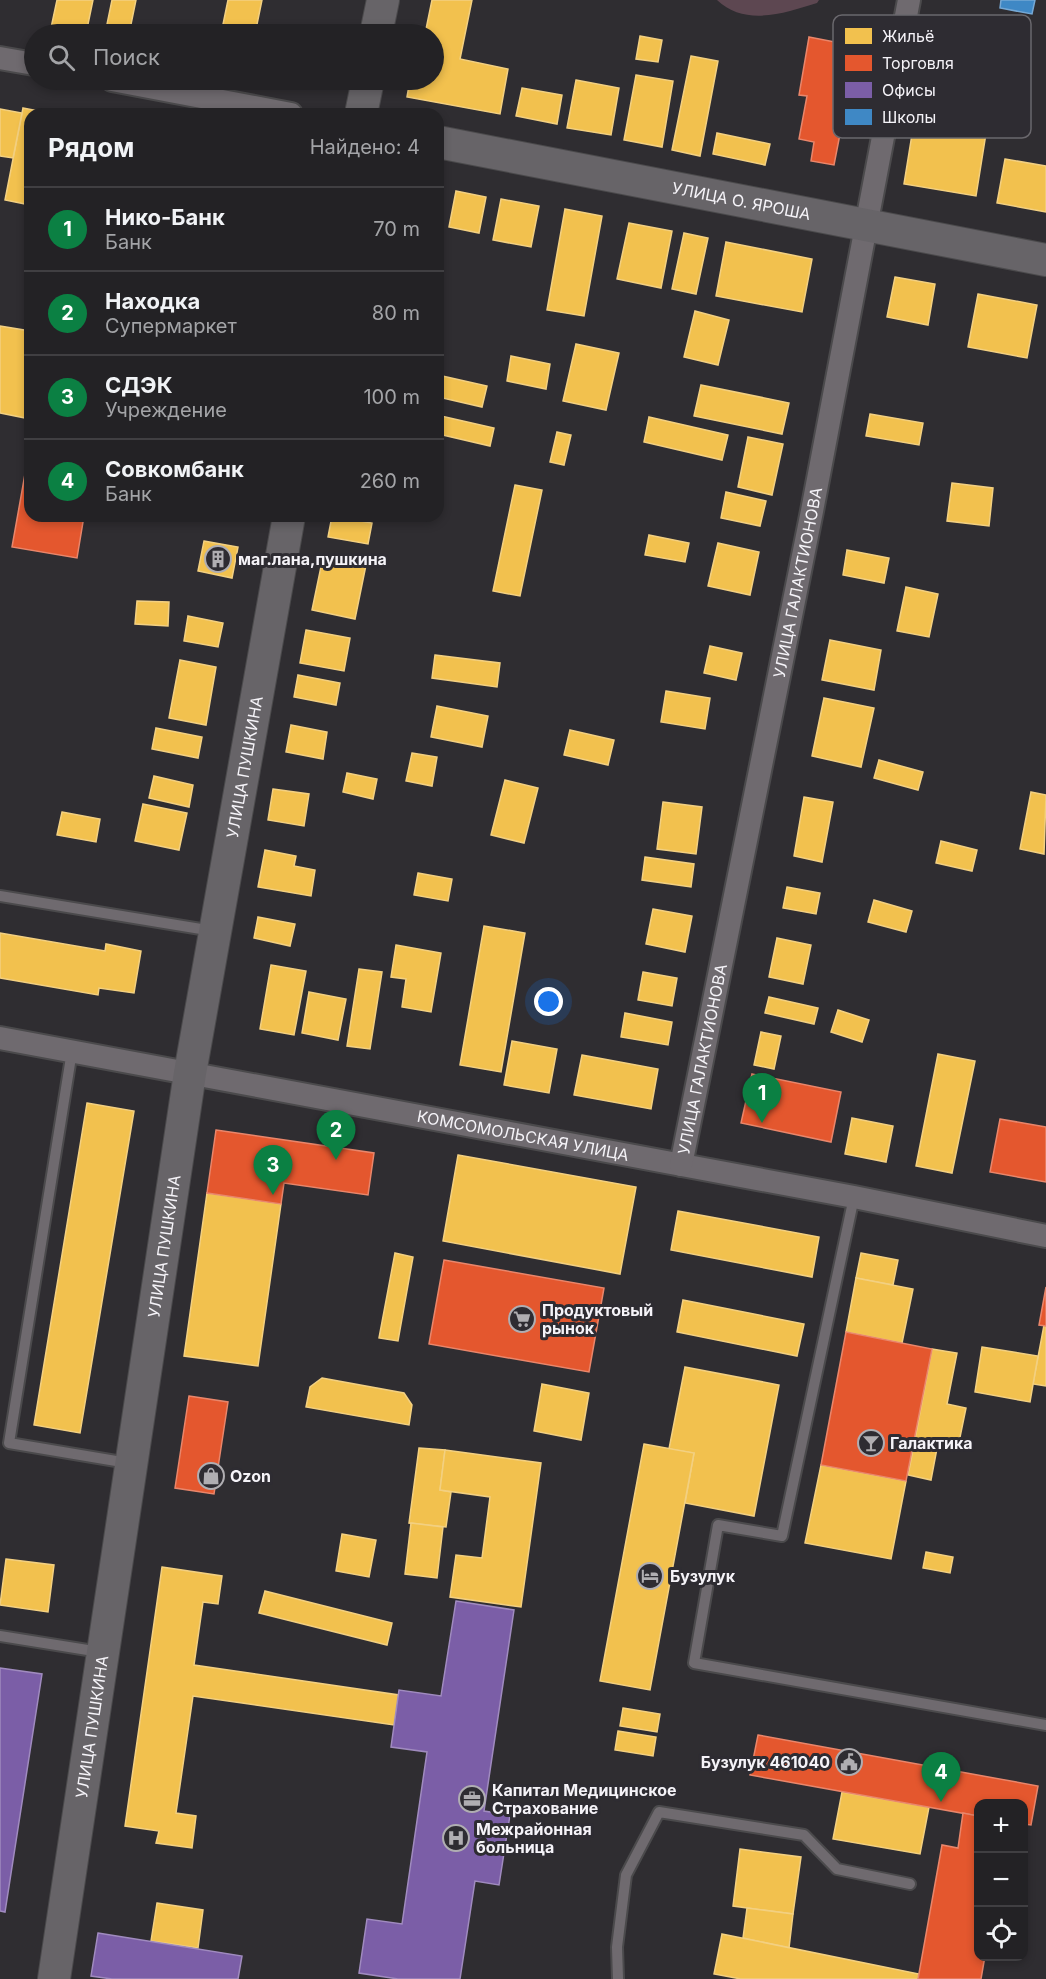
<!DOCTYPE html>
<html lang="ru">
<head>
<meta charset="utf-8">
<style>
	:root { --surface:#232225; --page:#2b2a2d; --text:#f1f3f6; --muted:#a3a4a7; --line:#403f42; --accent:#0b8043 }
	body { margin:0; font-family:Inter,sans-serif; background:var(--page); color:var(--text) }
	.controls { position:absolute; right:18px; bottom:18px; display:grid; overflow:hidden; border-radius:12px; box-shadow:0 3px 9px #0003 }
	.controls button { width:54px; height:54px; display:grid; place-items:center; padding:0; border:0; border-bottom:2px solid var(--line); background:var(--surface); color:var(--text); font:30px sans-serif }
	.you { position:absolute; left:549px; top:1002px; width:21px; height:21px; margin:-15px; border:4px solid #fff; border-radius:50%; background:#1a73e8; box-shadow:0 0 0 9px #1a73e833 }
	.badge { display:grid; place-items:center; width:39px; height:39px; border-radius:50%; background:var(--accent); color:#fff; font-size:20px; font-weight:700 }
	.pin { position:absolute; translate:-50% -50px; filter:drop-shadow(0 2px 3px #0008) }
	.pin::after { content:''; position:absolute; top:32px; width:21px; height:18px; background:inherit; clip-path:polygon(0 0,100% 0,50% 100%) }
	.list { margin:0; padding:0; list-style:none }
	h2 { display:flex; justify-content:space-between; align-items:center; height:78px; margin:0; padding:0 24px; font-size:26px }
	h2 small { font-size:20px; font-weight:400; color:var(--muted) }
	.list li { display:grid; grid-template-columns:39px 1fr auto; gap:18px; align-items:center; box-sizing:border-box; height:84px; padding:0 24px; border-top:2px solid var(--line) }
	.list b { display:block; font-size:22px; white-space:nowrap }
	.list p { margin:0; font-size:20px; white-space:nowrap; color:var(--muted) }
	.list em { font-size:20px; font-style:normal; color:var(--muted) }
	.icon { flex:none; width:33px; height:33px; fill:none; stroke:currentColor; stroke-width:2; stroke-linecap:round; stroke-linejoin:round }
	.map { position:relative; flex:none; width:1046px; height:1979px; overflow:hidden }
	.search { position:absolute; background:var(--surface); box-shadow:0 3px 9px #0003; left:24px; top:24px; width:420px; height:66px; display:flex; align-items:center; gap:15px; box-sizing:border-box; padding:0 21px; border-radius:33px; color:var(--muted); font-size:22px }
	.panel { position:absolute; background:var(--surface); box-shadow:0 3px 9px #0003; left:24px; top:108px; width:420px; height:414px; border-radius:18px }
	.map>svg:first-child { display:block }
	.green { fill:#5d4751 }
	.homes { fill:#f2c14e; stroke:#f3d081; stroke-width:1.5 }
	.shops { fill:#e4572e; stroke:#e9866b; stroke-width:1.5 }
	.offices { fill:#7b5ea7; stroke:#a08bbf; stroke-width:1.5 }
	.schools { fill:#3f88c5; stroke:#76a8d4; stroke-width:1.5 }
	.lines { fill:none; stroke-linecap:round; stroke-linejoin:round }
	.service-casing { stroke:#4b4a4c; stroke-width:14 }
	.minor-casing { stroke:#4b4a4c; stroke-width:26 }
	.secondary-casing { stroke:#4b4a4c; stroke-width:34 }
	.service { stroke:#6f6a6f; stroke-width:10 }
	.minor { stroke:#6f6a6f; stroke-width:22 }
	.secondary { stroke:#676468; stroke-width:32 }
	.labels { text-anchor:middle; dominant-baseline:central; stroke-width:6; stroke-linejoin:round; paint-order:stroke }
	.street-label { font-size:16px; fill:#f5f3f8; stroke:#2e2c32 }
	.poi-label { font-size:16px; font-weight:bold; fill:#f5f3f8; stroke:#2e2c32; text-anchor:start }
	.key { fill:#2e2c32; stroke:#6a686d; stroke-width:1.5 }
	.key-label { font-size:16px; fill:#f5f3f8 }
</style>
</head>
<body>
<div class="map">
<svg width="1046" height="1979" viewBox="0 0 1046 1979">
	<rect width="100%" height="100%" fill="#2f2d31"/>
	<path class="green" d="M717,0h102l-2,3c-32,10 -72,24 -100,-3z"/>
	<g class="homes">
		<polygon points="57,0 93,0 86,34 51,28"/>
		<polygon points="112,0 136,0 129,34 105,34"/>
		<polygon points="228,0 262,0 255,34 221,34"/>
		<polygon points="432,0 472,0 460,59 508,69 500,114 407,97 410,80 434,80 434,34 425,34"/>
		<polygon points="640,36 662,40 658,62 636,59"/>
		<polygon points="925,54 997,65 976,196 904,184"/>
		<polygon points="691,56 718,61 700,156 672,150"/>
		<polygon points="636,75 673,81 662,147 624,140"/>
		<polygon points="576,80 619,88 611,135 567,128"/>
		<polygon points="522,88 562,95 557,124 516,116"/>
		<polygon points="23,108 54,114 30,114 30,205 5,200"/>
		<polygon points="0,109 22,113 13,158 0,156"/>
		<polygon points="717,133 770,144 765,165 713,154"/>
		<polygon points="1005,159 1046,166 1046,212 997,203"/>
		<polygon points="456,191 486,197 479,233 449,227"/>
		<polygon points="501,199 539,206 531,247 493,240"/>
		<polygon points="565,209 602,216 584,316 547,310"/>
		<polygon points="629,223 672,231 661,288 617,279"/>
		<polygon points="684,233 708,238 696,294 672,289"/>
		<polygon points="726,242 812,259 802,312 716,296"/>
		<polygon points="895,277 935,284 928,325 887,317"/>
		<polygon points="978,294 1037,305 1027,358 968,347"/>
		<polygon points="695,311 729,320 718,365 684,357"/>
		<polygon points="0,326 30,331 30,419 0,413"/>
		<polygon points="576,344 619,353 606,410 563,401"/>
		<polygon points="511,356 550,364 546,389 507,381"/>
		<polygon points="438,375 487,386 482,407 438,397"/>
		<polygon points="701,385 789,403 782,434 694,416"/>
		<polygon points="870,414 923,423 919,445 866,436"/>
		<polygon points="441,416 494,428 490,446 438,434"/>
		<polygon points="649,417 728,435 722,460 644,442"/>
		<polygon points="557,432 571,435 564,465 550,462"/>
		<polygon points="748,437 783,444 772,495 738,487"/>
		<polygon points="952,483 993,488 989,526 947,521"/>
		<polygon points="515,485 542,490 520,596 493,591"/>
		<polygon points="726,492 766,501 760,526 721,518"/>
		<polygon points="332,516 372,523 368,544 328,537"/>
		<polygon points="649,535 689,543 685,562 645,555"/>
		<polygon points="204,541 238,547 232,578 198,571"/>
		<polygon points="718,543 759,552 750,595 708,586"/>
		<polygon points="847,550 889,558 884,583 843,575"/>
		<polygon points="323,557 366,565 355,619 312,610"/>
		<polygon points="906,587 938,594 929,637 897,631"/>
		<polygon points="137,601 169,602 168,626 135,624"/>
		<polygon points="188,616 223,623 218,647 184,641"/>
		<polygon points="306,630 350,638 344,671 300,663"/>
		<polygon points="830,640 881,650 874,690 822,680"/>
		<polygon points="710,646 742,653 736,680 704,673"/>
		<polygon points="435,655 500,663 497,687 432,678"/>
		<polygon points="180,660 216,667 206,725 169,718"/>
		<polygon points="298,675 340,683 336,705 294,697"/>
		<polygon points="666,691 710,698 705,729 661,722"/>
		<polygon points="824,698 874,708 861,767 812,756"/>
		<polygon points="437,706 488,716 482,747 431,737"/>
		<polygon points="291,725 327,732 323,759 286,752"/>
		<polygon points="156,728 202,737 198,758 152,749"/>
		<polygon points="570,730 614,740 608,765 564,755"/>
		<polygon points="412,753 437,757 432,786 406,781"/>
		<polygon points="879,760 923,772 918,790 874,778"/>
		<polygon points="347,773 377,779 373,799 343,792"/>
		<polygon points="154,776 193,785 189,807 149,798"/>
		<polygon points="505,780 538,788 524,843 491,835"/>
		<polygon points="273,789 309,794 304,826 268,820"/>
		<polygon points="1031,792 1046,795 1044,854 1020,849"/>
		<polygon points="804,797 833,802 822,862 794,856"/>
		<polygon points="663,802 702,807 696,854 657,849"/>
		<polygon points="143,804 187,813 179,850 135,841"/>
		<polygon points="62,812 100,819 96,842 57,835"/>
		<polygon points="941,841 977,850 972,871 936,863"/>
		<polygon points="265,850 296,856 294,866 315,870 311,896 258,887"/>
		<polygon points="645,857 694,864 691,887 642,880"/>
		<polygon points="418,873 452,879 448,901 414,895"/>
		<polygon points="787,887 820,893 816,914 783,908"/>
		<polygon points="874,900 912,911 906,932 868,922"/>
		<polygon points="653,909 692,916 685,952 646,944"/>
		<polygon points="258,917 295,924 290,946 254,938"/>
		<polygon points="484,926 525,933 501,1072 460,1065"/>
		<polygon points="0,933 105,951 106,944 141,951 134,993 99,988 98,995 0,978"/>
		<polygon points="777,938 811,945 803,984 769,977"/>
		<polygon points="396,945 441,953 431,1012 402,1007 406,979 391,977"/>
		<polygon points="271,965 306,971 294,1035 260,1029"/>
		<polygon points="359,969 382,972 370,1049 347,1046"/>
		<polygon points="643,972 677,978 672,1006 638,1000"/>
		<polygon points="309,992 346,999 338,1040 302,1033"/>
		<polygon points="769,997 818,1008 814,1024 765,1013"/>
		<polygon points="838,1010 869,1020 862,1042 831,1032"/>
		<polygon points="625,1013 672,1022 668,1045 621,1037"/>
		<polygon points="761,1032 781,1036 774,1069 754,1065"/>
		<polygon points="512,1041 557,1049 549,1093 504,1085"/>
		<polygon points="938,1054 975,1061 952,1173 916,1166"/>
		<polygon points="582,1055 658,1069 651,1109 574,1095"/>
		<polygon points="87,1103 134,1111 80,1433 34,1425"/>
		<polygon points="852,1118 893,1126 886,1162 845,1154"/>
		<polygon points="458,1155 636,1187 620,1274 443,1241"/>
		<polygon points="207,1193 281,1204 258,1366 184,1356"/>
		<polygon points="678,1211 819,1237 812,1277 671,1250"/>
		<polygon points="395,1253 413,1257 398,1341 379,1338"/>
		<polygon points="861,1253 898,1260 893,1285 856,1278"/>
		<polygon points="856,1278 913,1289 902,1343 846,1332"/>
		<polygon points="683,1300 804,1324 797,1356 677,1332"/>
		<polygon points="1044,1325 1046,1326 1046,1386 1033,1384"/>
		<polygon points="982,1347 1038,1356 1030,1402 975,1392"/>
		<polygon points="932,1349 957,1353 947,1404 966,1408 958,1447 915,1439"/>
		<polygon points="685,1367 779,1385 754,1516 685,1503 694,1453 669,1449"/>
		<polygon points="322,1378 404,1393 412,1405 409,1425 306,1407 310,1387"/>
		<polygon points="542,1384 589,1393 581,1440 534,1431"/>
		<polygon points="915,1439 938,1443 931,1480 908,1475"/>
		<polygon points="644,1444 694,1453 650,1690 600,1681"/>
		<polygon points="419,1448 445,1450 440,1490 451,1492 446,1527 409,1523"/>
		<polygon points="445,1450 541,1463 521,1607 450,1597 456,1555 482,1558 490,1497 440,1490"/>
		<polygon points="821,1465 906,1481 891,1559 805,1543"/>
		<polygon points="411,1523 443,1527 437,1578 405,1574"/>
		<polygon points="342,1534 376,1540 369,1577 336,1571"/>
		<polygon points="926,1552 953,1557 950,1573 923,1568"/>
		<polygon points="6,1559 54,1565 48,1612 0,1605"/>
		<polygon points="162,1567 222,1576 218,1604 203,1602 194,1665 399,1695 394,1725 193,1696 176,1813 196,1816 192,1848 156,1843 159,1831 125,1826"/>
		<polygon points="265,1591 392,1623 387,1645 259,1613"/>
		<polygon points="623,1708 660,1714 657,1732 620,1726"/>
		<polygon points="618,1731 656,1737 653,1756 615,1750"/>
		<polygon points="842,1792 929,1807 920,1854 833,1839"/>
		<polygon points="740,1849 801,1857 793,1914 733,1906"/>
		<polygon points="157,1903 203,1910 198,1948 151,1941"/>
		<polygon points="747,1908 793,1914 789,1948 743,1938"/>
		<polygon points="722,1934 919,1974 918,1979 741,1979 714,1974"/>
	</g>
	<g class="shops">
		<polygon points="809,37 866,48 859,90 849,88 834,165 811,161 814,142 799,139 807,96 799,95"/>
		<polygon points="30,446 30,516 84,516 77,558 12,547"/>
		<polygon points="752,1074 841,1092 831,1142 741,1123"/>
		<polygon points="1000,1119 1046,1127 1046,1182 990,1172"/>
		<polygon points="216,1130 374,1153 368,1195 284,1183 281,1204 207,1193"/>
		<polygon points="444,1260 604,1288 589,1372 429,1344"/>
		<polygon points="1046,1287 1046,1326 1039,1325"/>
		<polygon points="846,1332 932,1349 906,1481 821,1465"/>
		<polygon points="189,1396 228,1402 214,1494 175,1488"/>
		<polygon points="758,1735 1038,1786 1031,1825 1024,1824 1024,1804 978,1804 978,1816 750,1775"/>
		<polygon points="963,1813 978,1816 978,1956 985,1956 981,1979 918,1979 942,1845 958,1848"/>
	</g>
	<g class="offices">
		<polygon points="456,1601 514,1610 484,1811 510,1815 499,1885 475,1881 460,1979 398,1979 359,1973 367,1919 402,1924 427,1752 391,1747 399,1690 441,1696"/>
		<polygon points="0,1668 42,1674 5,1912 0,1911"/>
		<polygon points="98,1933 242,1956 238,1979 112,1979 91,1976"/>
	</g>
	<polygon class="schools" points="1001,0 1035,0 1032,14 1000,8"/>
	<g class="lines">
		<defs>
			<g id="service">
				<polyline points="0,896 213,931"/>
				<polyline points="72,1051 9,1443 128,1463"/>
				<polyline points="854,1197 782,1536 718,1525 694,1663 1046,1725"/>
				<polyline points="0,1636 100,1652"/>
				<polyline points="618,1979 617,1947 626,1875 659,1812 804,1835 837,1869 910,1884"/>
			</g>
			<g id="minor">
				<polyline points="0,58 34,64"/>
				<polyline points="112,80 291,114"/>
				<path id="s1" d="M0,1038l854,159 192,39"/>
				<path id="s2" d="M681,1165l131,-654 97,-511"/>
			</g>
			<g id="secondary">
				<polyline points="376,34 383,0"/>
				<polyline points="361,114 368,80"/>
				<path id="s3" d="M438,142l608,118"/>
				<path id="s4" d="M54,1979l136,-906 99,-557"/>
			</g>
		</defs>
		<use href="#service" class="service-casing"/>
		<use href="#minor" class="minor-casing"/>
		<use href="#secondary" class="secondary-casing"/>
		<use href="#service" class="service"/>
		<use href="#minor" class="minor"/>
		<use href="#secondary" class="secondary"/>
	</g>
	<defs>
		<symbol id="building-ring" viewBox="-11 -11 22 22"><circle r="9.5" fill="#2e2c32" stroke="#b0aeb2" stroke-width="1.5"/><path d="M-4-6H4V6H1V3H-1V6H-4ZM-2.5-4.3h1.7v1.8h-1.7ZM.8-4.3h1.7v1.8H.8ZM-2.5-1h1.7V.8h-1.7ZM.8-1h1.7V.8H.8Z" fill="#b0aeb2"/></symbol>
		<symbol id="supermarket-ring" viewBox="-11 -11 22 22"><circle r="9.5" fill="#2e2c32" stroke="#b0aeb2" stroke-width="1.5"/><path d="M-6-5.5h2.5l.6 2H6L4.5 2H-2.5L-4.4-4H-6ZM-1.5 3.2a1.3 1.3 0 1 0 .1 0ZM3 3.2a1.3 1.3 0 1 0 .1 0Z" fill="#b0aeb2"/></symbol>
		<symbol id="bar-ring" viewBox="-11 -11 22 22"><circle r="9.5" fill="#2e2c32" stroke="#b0aeb2" stroke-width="1.5"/><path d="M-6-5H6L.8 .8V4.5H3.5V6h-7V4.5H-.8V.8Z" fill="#b0aeb2"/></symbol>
		<symbol id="shop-ring" viewBox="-11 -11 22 22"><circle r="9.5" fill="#2e2c32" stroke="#b0aeb2" stroke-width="1.5"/><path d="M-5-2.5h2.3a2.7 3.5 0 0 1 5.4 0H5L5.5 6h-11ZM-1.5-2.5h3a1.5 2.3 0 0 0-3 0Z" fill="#b0aeb2"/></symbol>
		<symbol id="hotel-ring" viewBox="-11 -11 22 22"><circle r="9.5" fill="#2e2c32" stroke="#b0aeb2" stroke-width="1.5"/><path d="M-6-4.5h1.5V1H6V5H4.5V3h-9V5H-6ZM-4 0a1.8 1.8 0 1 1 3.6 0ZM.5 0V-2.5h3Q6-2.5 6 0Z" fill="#b0aeb2"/></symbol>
		<symbol id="civic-ring" viewBox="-11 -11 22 22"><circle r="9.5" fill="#2e2c32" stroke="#b0aeb2" stroke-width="1.5"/><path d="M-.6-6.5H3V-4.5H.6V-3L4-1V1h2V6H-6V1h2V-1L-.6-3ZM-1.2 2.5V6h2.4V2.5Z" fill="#b0aeb2"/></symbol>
		<symbol id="office-ring" viewBox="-11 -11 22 22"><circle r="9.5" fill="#2e2c32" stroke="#b0aeb2" stroke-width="1.5"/><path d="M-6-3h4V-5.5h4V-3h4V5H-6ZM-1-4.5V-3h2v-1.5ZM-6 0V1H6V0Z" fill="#b0aeb2"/></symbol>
		<symbol id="hospital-ring" viewBox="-11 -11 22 22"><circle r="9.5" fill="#2e2c32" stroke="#b0aeb2" stroke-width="1.5"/><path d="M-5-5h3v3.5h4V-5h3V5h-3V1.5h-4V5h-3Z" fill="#b0aeb2"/></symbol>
	</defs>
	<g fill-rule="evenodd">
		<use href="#building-ring" x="203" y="544" width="30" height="30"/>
		<use href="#supermarket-ring" x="507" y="1304" width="30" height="30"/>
		<use href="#bar-ring" x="856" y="1428" width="30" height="30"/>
		<use href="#shop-ring" x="196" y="1461" width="30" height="30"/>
		<use href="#hotel-ring" x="635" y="1561" width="30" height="30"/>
		<use href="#civic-ring" x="834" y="1747" width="30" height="30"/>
		<use href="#office-ring" x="457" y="1784" width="30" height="30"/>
		<use href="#hospital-ring" x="441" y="1823" width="30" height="30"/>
	</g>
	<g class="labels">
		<g class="street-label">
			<text stroke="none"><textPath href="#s3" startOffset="309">УЛИЦА О. ЯРОША</textPath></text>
			<text stroke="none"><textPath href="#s2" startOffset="594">УЛИЦА ГАЛАКТИОНОВА</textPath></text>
			<text stroke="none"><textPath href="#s4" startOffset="1227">УЛИЦА ПУШКИНА</textPath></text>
			<text stroke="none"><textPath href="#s2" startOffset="108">УЛИЦА ГАЛАКТИОНОВА</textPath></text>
			<text stroke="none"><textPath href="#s1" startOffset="532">КОМСОМОЛЬСКАЯ УЛИЦА</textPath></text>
			<text stroke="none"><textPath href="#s4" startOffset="741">УЛИЦА ПУШКИНА</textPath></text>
			<text stroke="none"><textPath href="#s4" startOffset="255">УЛИЦА ПУШКИНА</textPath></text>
		</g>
		<g class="poi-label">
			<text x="238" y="559">маг.лана,пушкина</text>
			<text x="542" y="1310">Продуктовый<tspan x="542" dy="18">рынок</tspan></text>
			<text x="890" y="1443">Галактика</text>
			<text x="230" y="1476">Ozon</text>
			<text x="670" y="1576">Бузулук</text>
			<text x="830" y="1762" text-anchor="end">Бузулук 461040</text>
			<text x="492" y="1790">Капитал Медицинское<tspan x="492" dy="18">Страхование</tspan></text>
			<text x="476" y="1829">Межрайонная<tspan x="476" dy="18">больница</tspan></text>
		</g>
	</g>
	<rect x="833" y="15" width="198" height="123" rx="9" class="key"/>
	<rect x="845" y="28" width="27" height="16" fill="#f2c14e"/>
	<rect x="845" y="55" width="27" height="16" fill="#e4572e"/>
	<rect x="845" y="82" width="27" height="16" fill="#7b5ea7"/>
	<rect x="845" y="109" width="27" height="16" fill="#3f88c5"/>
	<g class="key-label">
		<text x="882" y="42">Жильё</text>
		<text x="882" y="69">Торговля</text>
		<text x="882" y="96">Офисы</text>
		<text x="882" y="123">Школы</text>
	</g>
</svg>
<div class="controls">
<button>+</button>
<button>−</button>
<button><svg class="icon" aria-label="locate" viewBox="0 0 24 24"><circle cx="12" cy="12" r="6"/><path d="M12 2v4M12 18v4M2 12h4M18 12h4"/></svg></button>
</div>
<div class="you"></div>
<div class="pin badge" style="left:762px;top:1123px">1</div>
<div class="pin badge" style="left:336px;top:1160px">2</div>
<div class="pin badge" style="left:273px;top:1195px">3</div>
<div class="pin badge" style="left:941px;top:1802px">4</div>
<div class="search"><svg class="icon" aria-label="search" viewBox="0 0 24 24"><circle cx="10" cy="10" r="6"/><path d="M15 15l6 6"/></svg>Поиск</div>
<section class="panel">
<h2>Рядом<small>Найдено: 4</small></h2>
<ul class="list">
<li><span class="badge">1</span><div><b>Нико-Банк</b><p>Банк</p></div><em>70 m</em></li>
<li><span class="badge">2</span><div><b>Находка</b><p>Супермаркет</p></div><em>80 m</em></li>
<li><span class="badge">3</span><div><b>СДЭК</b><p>Учреждение</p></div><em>100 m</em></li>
<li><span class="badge">4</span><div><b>Совкомбанк</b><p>Банк</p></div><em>260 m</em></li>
</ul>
</section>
</div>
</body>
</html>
